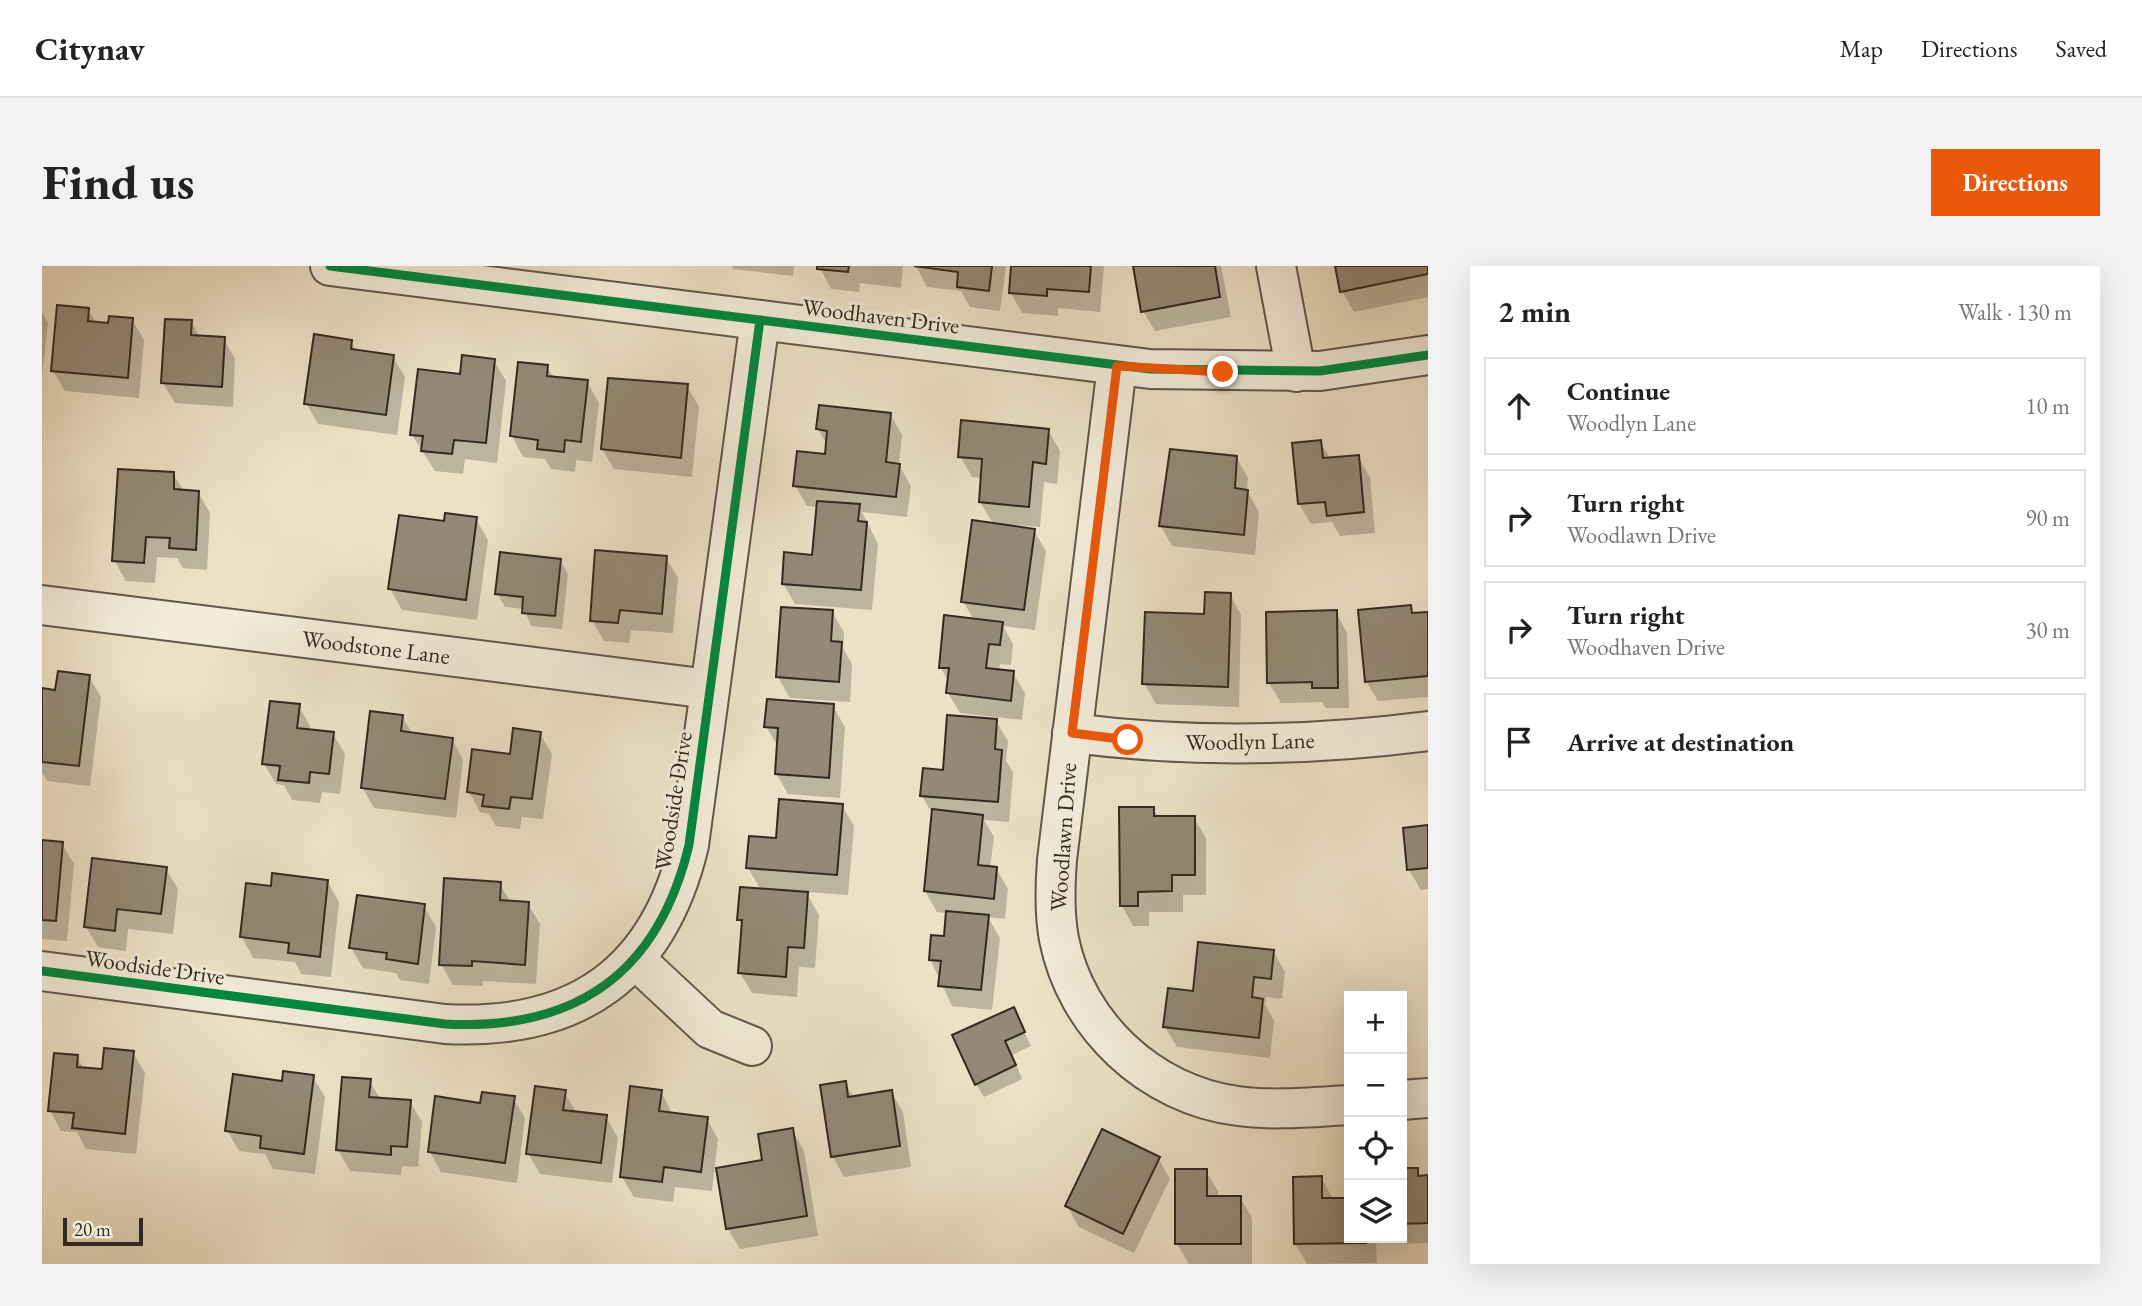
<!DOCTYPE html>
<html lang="en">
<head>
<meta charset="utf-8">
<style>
	:root { --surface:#fff; --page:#f2f2f2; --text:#222; --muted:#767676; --line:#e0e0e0; --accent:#ea580c }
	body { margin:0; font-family:"EB Garamond",serif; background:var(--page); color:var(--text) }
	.controls { position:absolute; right:21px; bottom:21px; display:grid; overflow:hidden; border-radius:0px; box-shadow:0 7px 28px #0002 }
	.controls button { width:63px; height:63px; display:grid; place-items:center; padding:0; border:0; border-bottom:2px solid var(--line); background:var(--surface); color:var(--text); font:35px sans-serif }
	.scale { position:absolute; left:21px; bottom:18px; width:80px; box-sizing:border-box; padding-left:7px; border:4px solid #332920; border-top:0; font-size:19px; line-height:24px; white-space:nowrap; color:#332920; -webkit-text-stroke:5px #f3ecda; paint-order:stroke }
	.stop { position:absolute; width:21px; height:21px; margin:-16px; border:5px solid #ea580c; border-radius:50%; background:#fff }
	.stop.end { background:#ea580c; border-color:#fff; box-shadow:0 2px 7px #0008 }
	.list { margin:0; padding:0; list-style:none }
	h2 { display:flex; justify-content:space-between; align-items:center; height:91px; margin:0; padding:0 28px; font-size:30px }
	h2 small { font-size:23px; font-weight:400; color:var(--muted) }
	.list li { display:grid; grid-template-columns:46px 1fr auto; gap:21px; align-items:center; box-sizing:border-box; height:98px; margin:0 14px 14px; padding:0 14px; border:2px solid var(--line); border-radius:0px }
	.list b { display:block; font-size:26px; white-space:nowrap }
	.list p { margin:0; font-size:23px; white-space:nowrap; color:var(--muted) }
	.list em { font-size:23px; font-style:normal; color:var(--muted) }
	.icon { flex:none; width:38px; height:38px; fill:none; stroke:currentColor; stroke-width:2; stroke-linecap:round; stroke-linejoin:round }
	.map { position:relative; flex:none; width:1386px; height:998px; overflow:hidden; border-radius:0px }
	header { display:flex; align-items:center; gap:42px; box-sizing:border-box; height:98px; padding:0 35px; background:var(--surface); border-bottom:2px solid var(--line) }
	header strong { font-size:33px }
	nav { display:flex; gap:38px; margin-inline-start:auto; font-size:24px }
	.intro { display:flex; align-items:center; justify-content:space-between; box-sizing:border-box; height:168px; padding:0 42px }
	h1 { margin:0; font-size:49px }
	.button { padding:18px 32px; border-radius:0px; background:var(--accent); color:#fff; font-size:24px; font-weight:700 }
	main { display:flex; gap:42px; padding:0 42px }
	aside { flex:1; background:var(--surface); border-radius:0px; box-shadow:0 7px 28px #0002 }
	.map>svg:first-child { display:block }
	.shadow { fill:#0003 }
	.building { fill:#938976; stroke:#332920; stroke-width:2 }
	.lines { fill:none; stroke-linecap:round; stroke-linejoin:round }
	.minor-casing { stroke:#61574a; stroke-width:42 }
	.minor { stroke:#f3ecda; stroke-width:38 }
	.cycleway-casing { stroke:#f3ecda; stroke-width:13 }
	.cycleway { stroke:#00873e; stroke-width:9 }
	.route { stroke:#ea580c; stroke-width:9 }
	.labels { text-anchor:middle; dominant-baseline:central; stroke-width:6; stroke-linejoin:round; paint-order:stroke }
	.street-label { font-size:23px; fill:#332920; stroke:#f3ecda }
</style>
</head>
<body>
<header>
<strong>Citynav</strong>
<nav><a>Map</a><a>Directions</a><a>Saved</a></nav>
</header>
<div class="intro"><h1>Find us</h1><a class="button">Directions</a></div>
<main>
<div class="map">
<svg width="1386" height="998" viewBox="0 0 1386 998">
	<rect width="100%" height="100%" fill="#ece1c6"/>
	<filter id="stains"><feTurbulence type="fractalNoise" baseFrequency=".00286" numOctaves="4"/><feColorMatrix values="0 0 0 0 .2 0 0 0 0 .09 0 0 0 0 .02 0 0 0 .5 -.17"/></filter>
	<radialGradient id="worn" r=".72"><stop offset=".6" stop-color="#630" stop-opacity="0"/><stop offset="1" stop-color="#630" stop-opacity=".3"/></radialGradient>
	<g class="shadow">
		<polygon points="690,0 752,0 751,10 691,3"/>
		<polygon points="777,0 861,0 859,22 818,17 817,26 789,23"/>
		<polygon points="874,0 964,0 958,45 928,41 919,25 885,21"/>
		<polygon points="971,0 1062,0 1058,46 1016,42 1016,50 980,47 969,27"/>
		<polygon points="1093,0 1179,0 1189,51 1113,65 1101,45"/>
		<polygon points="1295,0 1386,0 1386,31 1312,46 1300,25"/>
		<polygon points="46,44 55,58 68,59 90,54 102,74 97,132 23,125 11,105"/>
		<polygon points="0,46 6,57 0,112"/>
		<polygon points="149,56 158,71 182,73 193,93 191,141 133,137 121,117"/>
		<polygon points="309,75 314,85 351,91 363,111 355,169 276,158 264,137"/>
		<polygon points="452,95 464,115 455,197 423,193 421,208 393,205 370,169 419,110"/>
		<polygon points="505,101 512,112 545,116 557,137 550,196 534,194 533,206 509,203 503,193 481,191 470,170"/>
		<polygon points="645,120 657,141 650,211 572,203 560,183"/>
		<polygon points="848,148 860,169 857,199 869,220 865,251 820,246 836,278 830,344 753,338 741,317 772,291 776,241 765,240 753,219 784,190 785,179 776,163"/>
		<polygon points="1006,164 1018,185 1015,218 1002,216 998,261 964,258 963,261 992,265 1004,285 993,364 961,360 971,378 969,399 958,398 957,405 971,407 983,427 980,454 918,447 906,427 907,416 898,401 932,354 921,335 952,259 938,236 941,212 930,211 918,190"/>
		<polygon points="1278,176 1289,193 1316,191 1328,211 1333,267 1298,270 1290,256 1269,258 1257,238"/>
		<polygon points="1194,191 1206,212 1205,225 1217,246 1213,289 1130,280 1119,260"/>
		<polygon points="131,208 142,225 156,226 168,247 165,304 141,302 135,292 115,291 113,317 84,315 72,294"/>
		<polygon points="434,253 446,274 435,354 360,344 348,323 404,257"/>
		<polygon points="624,292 636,312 631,367 589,364 587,377 562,375 550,354"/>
		<polygon points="518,294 526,308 520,363 489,360 482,343 463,341 455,327"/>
		<polygon points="1188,328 1199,349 1197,441 1114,438 1102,417"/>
		<polygon points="1368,341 1372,349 1386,348 1386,431 1336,435 1324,415"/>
		<polygon points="790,346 802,366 801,382 810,398 808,436 748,432 736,411"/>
		<polygon points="1294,346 1305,367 1307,442 1284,442 1280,436 1239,437 1227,417"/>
		<polygon points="47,411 59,431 48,520 5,515 0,506 0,424 15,426"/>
		<polygon points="257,440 268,460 268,465 291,468 303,488 298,528 280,526 278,537 250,534 242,519 234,518 222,498"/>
		<polygon points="791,440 803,461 798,532 746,528 734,507 736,481 724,460"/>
		<polygon points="360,451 371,468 410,473 421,494 414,552 332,542 320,521"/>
		<polygon points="954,455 966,475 964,495 971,506 967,556 942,554 952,571 948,602 954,602 966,623 963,653 946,651 958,672 950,744 910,740 888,693 903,672 906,647 895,646 883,625 891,549 880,530"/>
		<polygon points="498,468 510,488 501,553 480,551 478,563 454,560 447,548 438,546 427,526"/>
		<polygon points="800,540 812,560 806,629 764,626 777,649 773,702 757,701 755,731 710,727 698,707 702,662 697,654 719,624 706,602 735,574"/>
		<polygon points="1111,542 1117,552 1152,552 1164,572 1164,629 1141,629 1141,646 1107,646 1107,660 1091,660 1080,640"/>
		<polygon points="1386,561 1386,623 1379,624 1367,604 1363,564"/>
		<polygon points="0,577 20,578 32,598 25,675 0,673"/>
		<polygon points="124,603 136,623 131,668 86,663 84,685 56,681 44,661"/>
		<polygon points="285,615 297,636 289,711 259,708 253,696 211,692 200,671 230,622"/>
		<polygon points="458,618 469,637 486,638 498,658 494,718 441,715 441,720 411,719 399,698"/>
		<polygon points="382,640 394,661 387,718 358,714 354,707 321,702 309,682"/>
		<polygon points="1231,685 1243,706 1240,733 1224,731 1223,738 1232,755 1228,792 1135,781 1123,761 1152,727"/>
		<polygon points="971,743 989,780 970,789 980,813 942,831 934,818"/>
		<polygon points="91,787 103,807 94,888 44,883 35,866 19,865 8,844 35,791 42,803 61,805"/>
		<polygon points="271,811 283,831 273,908 231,903 223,888 197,885 185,864 241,817"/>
		<polygon points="328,815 338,833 368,836 380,856 376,901 360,900 359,909 308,905 296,884"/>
		<polygon points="803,817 812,832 849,826 861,846 869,901 802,911 791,891"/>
		<polygon points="522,826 535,847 564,851 576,872 570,917 498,908 486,887"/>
		<polygon points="619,826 631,849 665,853 676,873 670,925 633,921 631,936 592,931 580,911"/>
		<polygon points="471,832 483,852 475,917 399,906 388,886 440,839"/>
		<polygon points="750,864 762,885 776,970 698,983 686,963 722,896"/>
		<polygon points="1116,892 1128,913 1092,987 1037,961 1025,940"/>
		<polygon points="1360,904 1375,904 1379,911 1386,911 1386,977 1362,978 1358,972"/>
		<polygon points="1164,905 1176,925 1176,932 1198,931 1210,952 1210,998 1147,998 1135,978"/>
		<polygon points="1279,912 1292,934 1307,933 1307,972 1334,972 1335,997 1265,998 1253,978"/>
	</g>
	<g class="building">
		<polygon points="775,0 807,0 806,6 775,3"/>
		<polygon points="872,0 950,0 947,25 915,21 916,6"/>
		<polygon points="969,0 1049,0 1047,26 1005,23 1005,30 967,27"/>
		<polygon points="1091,0 1173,0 1178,31 1099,46"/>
		<polygon points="1293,0 1386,0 1386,8 1298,26"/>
		<polygon points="15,39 47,42 46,55 66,57 67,50 91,52 86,112 9,105"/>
		<polygon points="123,53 150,54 149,69 183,71 180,121 119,117"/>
		<polygon points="272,68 310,74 309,83 352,89 344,149 262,138"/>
		<polygon points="420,89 453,93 444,177 412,174 410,188 379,185 381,170 368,169 376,103 418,108"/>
		<polygon points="476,96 506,99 505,110 546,114 539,176 523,174 522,186 495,183 496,174 468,170"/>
		<polygon points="566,112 646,118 639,192 559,183"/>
		<polygon points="777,139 849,147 844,196 858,198 854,231 751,220 755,185 783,188 785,165 774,163"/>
		<polygon points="919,154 1007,163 1004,198 991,196 987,241 937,236 940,193 916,191"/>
		<polygon points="1279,174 1281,192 1317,189 1322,246 1285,250 1283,236 1256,238 1250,177"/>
		<polygon points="1128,183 1195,190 1193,222 1206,224 1202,269 1117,260"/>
		<polygon points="76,203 132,206 132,223 157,225 154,284 127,282 128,272 104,271 102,297 70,295"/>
		<polygon points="775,235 818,238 816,255 825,256 819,324 740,318 742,286 770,289"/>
		<polygon points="403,247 435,251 424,334 346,323 357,249 402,255"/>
		<polygon points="930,254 993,263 982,344 919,336"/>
		<polygon points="553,284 625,290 620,348 578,344 576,357 548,355"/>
		<polygon points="458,286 519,293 513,350 480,347 481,331 453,328"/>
		<polygon points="1163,326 1189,327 1186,421 1100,418 1103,346 1162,348"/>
		<polygon points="1369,339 1370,347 1386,346 1386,410 1323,416 1316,344"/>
		<polygon points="739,341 791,344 789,375 800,376 797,416 734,411"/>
		<polygon points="1295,344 1296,422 1270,422 1270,416 1225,417 1224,346"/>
		<polygon points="902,349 961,356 958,379 947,378 944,402 972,405 969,435 904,427 907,402 897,402"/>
		<polygon points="16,405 48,409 37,500 0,496 0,422 13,424"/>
		<polygon points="725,433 792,438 787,512 733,508 736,462 722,461"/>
		<polygon points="228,435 258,438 255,462 292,466 287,508 268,506 267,517 236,514 238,500 220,498"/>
		<polygon points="328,445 361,449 359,465 411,472 403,533 319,522"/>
		<polygon points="905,449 955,453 953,483 960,484 956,536 878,530 881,502 901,504"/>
		<polygon points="471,462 499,466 490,533 469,531 467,543 440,540 442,529 425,526 430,483 468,488"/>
		<polygon points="737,533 801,538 795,609 704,602 707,570 734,572"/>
		<polygon points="1077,541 1112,541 1112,550 1153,550 1153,609 1130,609 1130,625 1096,626 1096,640 1078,640"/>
		<polygon points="890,543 941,549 936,599 955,601 952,633 882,625"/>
		<polygon points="1386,559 1386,602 1365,604 1361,562"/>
		<polygon points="0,574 21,576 14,655 0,654"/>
		<polygon points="50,592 125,601 119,648 75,643 73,665 42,661"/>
		<polygon points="230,607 286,614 278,691 246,687 247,677 198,671 204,617 229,620"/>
		<polygon points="402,612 459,616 458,634 487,636 483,699 430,695 430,700 397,699"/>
		<polygon points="698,621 766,626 762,682 746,681 744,711 696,707 700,654 695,654"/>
		<polygon points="315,629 383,638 376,698 344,693 345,687 307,682"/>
		<polygon points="904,645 947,649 939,724 896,720 899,695 887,694 889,669 902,670"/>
		<polygon points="1156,676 1232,684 1229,713 1212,711 1210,731 1221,733 1217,772 1121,761 1126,722 1151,725"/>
		<polygon points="972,741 983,766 963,775 974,799 933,819 910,769"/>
		<polygon points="62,782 92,785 83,868 30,862 32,847 6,845 12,787 36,789 35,801 60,803"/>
		<polygon points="241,805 272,809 262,888 218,882 219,870 183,865 191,808 240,815"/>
		<polygon points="300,811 329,813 327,831 369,834 365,881 349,880 349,889 294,884"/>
		<polygon points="804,815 806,831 850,824 858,880 789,891 778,819"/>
		<polygon points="493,820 524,824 521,844 565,849 559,897 484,888"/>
		<polygon points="588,820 620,824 617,845 666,851 659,906 622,901 620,916 578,911"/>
		<polygon points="440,826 473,830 463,897 386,886 393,830 438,837"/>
		<polygon points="751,862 765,950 684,963 674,902 720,894 716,868"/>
		<polygon points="1060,863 1118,891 1081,968 1023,940"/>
		<polygon points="1360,902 1376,902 1376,910 1386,909 1386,957 1360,958"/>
		<polygon points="1133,903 1165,903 1165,930 1199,930 1199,978 1133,978"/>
		<polygon points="1280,910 1280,932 1307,932 1307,972 1324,972 1324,977 1252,978 1251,911"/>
	</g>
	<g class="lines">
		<defs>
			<g id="minor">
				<polyline points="288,0 1108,103 1278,105 1386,89"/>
				<polyline points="1234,0 1254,106"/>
				<path d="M1075,100l-60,494c-2,26 -3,53 2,79 17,86 91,156 179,167 36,5 74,1 111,-1"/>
				<polyline points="0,339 667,423"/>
				<path d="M1030,467c117,15 239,13 356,-2"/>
				<polyline points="593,693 668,763 710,780"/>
				<path d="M0,705l403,53c131,7 213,-50 244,-179l71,-525"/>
				<polyline points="1360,834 1386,832"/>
			</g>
		</defs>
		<use href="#minor" class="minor-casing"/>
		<use href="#minor" class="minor"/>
		<defs>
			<g id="cycleway">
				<polyline points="288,0 1108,103 1278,105 1386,89"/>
				<path d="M0,705l403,53c131,7 213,-50 244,-179l71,-525"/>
			</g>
		</defs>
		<use href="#cycleway" class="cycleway-casing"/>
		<use href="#cycleway" class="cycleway"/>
	</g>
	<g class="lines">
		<polyline class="route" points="1086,474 1030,467 1075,100 1181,106"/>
	</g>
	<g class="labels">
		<g class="street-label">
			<text transform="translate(839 50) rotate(7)">Woodhaven Drive</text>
			<text transform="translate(334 381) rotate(7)">Woodstone Lane</text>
			<text transform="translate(1208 475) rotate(-1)">Woodlyn Lane</text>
			<text transform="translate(631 535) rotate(-81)">Woodside Drive</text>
			<text transform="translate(1021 571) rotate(-86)">Woodlawn Drive</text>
			<text transform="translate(113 701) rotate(8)">Woodside Drive</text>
		</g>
	</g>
	<rect width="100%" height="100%" filter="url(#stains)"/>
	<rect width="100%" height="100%" fill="url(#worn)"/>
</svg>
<div class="controls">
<button>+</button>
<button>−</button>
<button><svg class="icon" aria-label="locate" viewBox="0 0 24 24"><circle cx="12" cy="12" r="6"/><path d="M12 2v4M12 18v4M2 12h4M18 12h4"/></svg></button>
<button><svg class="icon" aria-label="layers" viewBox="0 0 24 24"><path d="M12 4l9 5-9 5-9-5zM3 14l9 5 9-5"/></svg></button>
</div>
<div class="scale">20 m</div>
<div class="stop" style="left:1086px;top:474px"></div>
<div class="stop end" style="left:1181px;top:106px"></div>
</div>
<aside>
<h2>2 min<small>Walk · 130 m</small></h2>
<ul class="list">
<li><svg class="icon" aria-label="ahead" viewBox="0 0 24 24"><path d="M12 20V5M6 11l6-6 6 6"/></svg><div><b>Continue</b><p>Woodlyn Lane</p></div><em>10 m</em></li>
<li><svg class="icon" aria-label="right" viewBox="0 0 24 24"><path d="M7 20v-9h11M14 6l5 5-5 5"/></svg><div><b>Turn right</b><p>Woodlawn Drive</p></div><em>90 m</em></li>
<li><svg class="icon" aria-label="right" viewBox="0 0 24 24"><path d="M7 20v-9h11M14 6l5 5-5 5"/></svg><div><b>Turn right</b><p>Woodhaven Drive</p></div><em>30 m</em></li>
<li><svg class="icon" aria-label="arrive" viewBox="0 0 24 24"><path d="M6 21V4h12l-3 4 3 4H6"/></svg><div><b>Arrive at destination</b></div></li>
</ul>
</aside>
</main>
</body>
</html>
